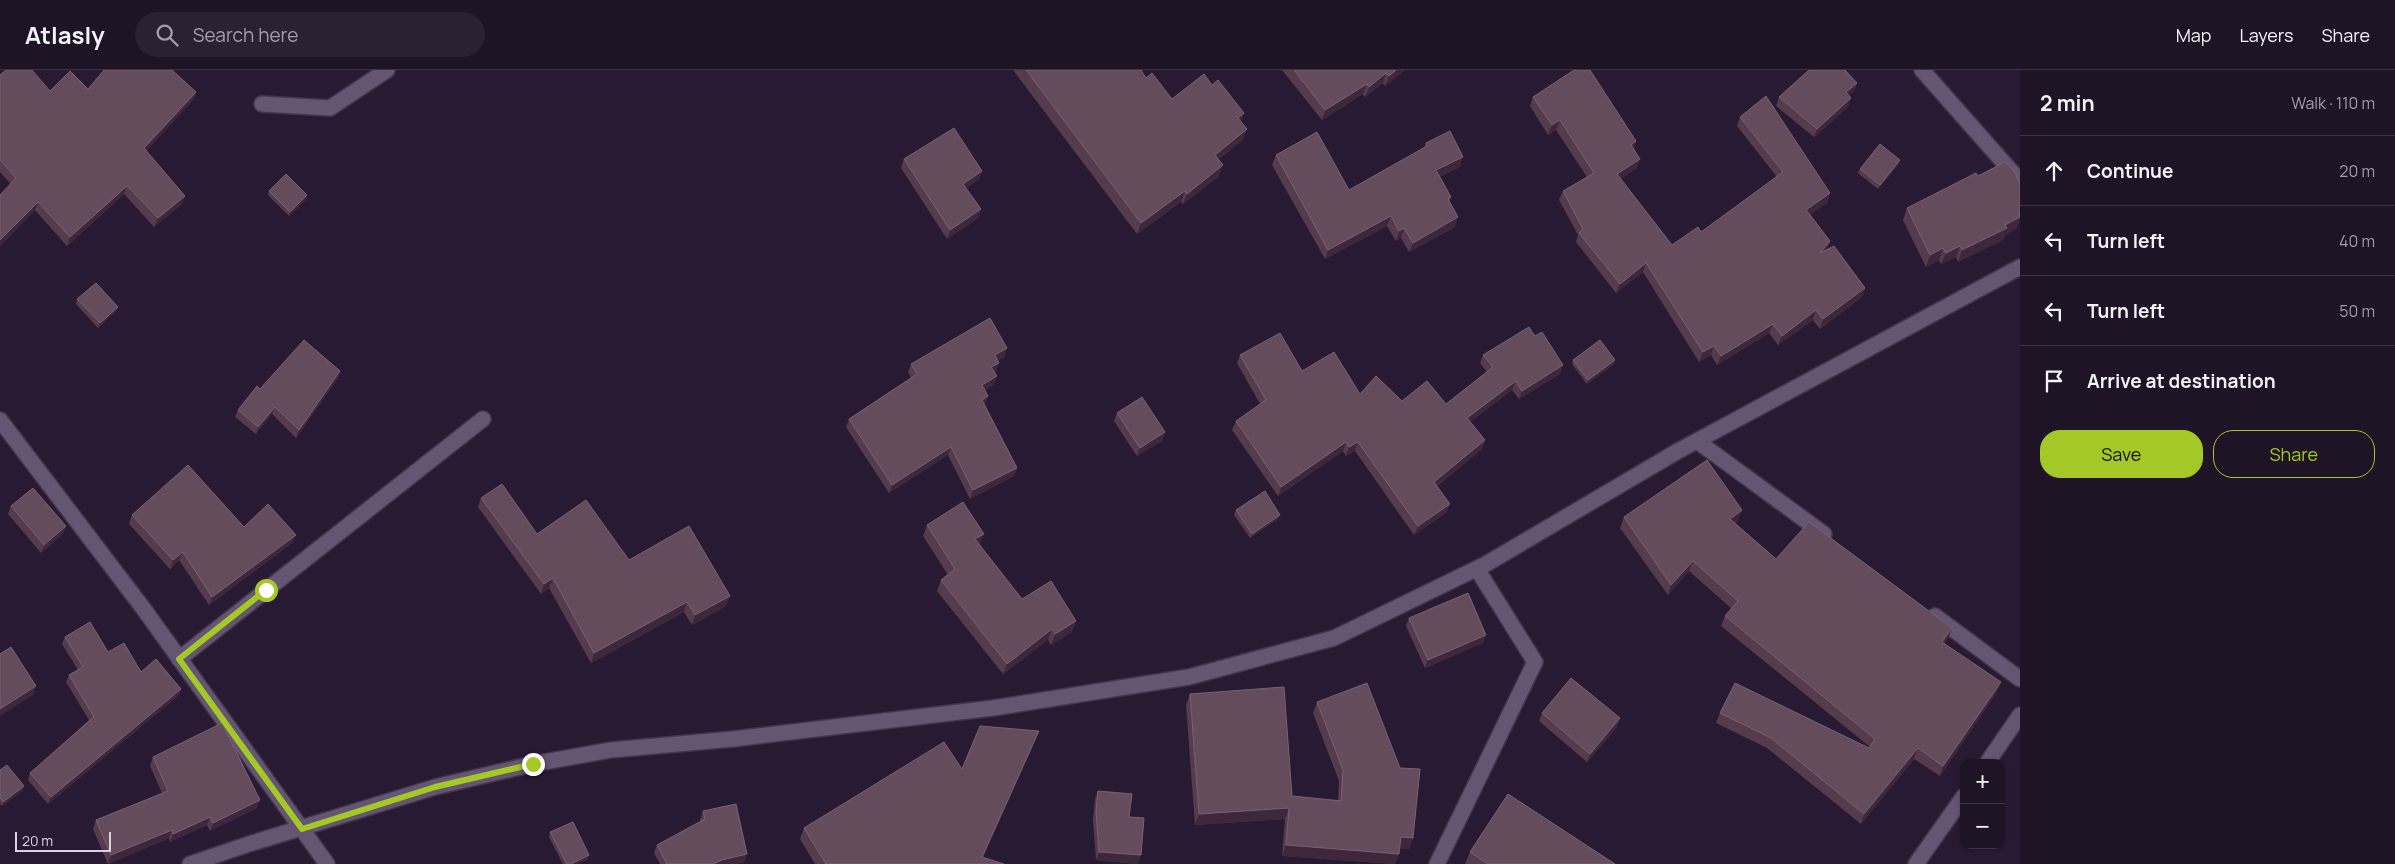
<!DOCTYPE html>
<html lang="en">
<head>
<meta charset="utf-8">
<style>
	:root { --surface:#1e1426; --page:#2b2132; --text:#f1f3f6; --muted:#a19ea7; --line:#3c3343; --accent:#a4c825 }
	body { margin:0; font-family:Manrope,sans-serif; background:var(--page); color:var(--text) }
	.controls { position:absolute; right:15px; bottom:15px; display:grid; overflow:hidden; border-radius:10px; box-shadow:0 1px 4px #0004 }
	.controls button { width:45px; height:45px; display:grid; place-items:center; padding:0; border:0; border-bottom:1px solid var(--line); background:var(--surface); color:var(--text); font:25px sans-serif }
	.scale { position:absolute; left:15px; bottom:12px; width:96px; box-sizing:border-box; padding-left:5px; border:2px solid #dad2e3; border-top:0; font-size:14px; line-height:18px; white-space:nowrap; color:#dad2e3; -webkit-text-stroke:4px #281a33; paint-order:stroke }
	.stop { position:absolute; width:15px; height:15px; margin:-11px; border:4px solid #a4c825; border-radius:50%; background:#fff }
	.stop.end { background:#a4c825; border-color:#fff; box-shadow:0 1px 5px #0008 }
	.list { margin:0; padding:0; list-style:none }
	h2 { display:flex; justify-content:space-between; align-items:center; height:65px; margin:0; padding:0 20px; font-size:21px }
	h2 small { font-size:16px; font-weight:400; color:var(--muted) }
	.list li { display:grid; grid-template-columns:32px 1fr auto; gap:15px; align-items:center; box-sizing:border-box; height:70px; padding:0 20px; border-top:1px solid var(--line) }
	.list b { display:block; font-size:19px; white-space:nowrap }
	.list em { font-size:16px; font-style:normal; color:var(--muted) }
	.actions { display:flex; gap:10px; padding:15px 20px }
	.actions a { flex:1; padding:11px 0; border:1px solid var(--accent); border-radius:20px; text-align:center; font-size:18px; color:var(--accent) }
	.actions .main { background:var(--accent); color:#111 }
	.icon { flex:none; width:28px; height:28px; fill:none; stroke:currentColor; stroke-width:2; stroke-linecap:round; stroke-linejoin:round }
	.map { position:relative; flex:none; width:2020px; height:794px; overflow:hidden }
	header { display:flex; align-items:center; gap:30px; box-sizing:border-box; height:70px; padding:0 25px; background:var(--surface); border-bottom:1px solid var(--line) }
	header strong { font-size:24px }
	nav { display:flex; gap:28px; margin-inline-start:auto; font-size:18px }
	.search { width:350px; height:45px; background:var(--page); display:flex; align-items:center; gap:12px; box-sizing:border-box; padding:0 18px; border-radius:28px; color:var(--muted); font-size:19px }
	main { display:flex }
	aside { flex:1; background:var(--surface) }
	.map>svg:first-child { display:block }
	.lines { fill:none; stroke-linecap:round; stroke-linejoin:round }
	.lane-casing { stroke:#41364a; stroke-width:18 }
	.street-casing { stroke:#41364a; stroke-width:18 }
	.lane { stroke:#645572; stroke-width:15 }
	.street { stroke:#645572; stroke-width:15 }
	.wall { fill:#563b4c }
	.shaded-wall { fill:#3e273b }
	.building { fill:#644c5d; stroke:#776172 }
	.route { stroke:#a4c825; stroke-width:6 }
</style>
</head>
<body>
<header>
<strong>Atlasly</strong>
<div class="search"><svg class="icon" aria-label="search" viewBox="0 0 24 24"><circle cx="10" cy="10" r="6"/><path d="M15 15l6 6"/></svg>Search here</div>
<nav><a>Map</a><a>Layers</a><a>Share</a></nav>
</header>
<main>
<div class="map">
<svg width="2020" height="794" viewBox="0 0 2020 794">
	<rect width="100%" height="100%" fill="#281a33"/>
	<g class="lines">
		<defs>
			<g id="lane">
				<polyline points="262,34 330,38 387,0"/>
				<polyline points="1437,794 1535,592 1477,499"/>
			</g>
			<g id="street">
				<polyline points="1922,0 2020,111"/>
				<polyline points="0,350 143,538 327,794"/>
				<polyline points="1697,371 1824,464"/>
				<polyline points="1935,546 2020,609"/>
				<polyline points="179,589 483,349"/>
				<polyline points="1987,693 2020,645"/>
				<polyline points="190,794 249,774 435,717 533,694 611,680 733,669 993,638 1189,607 1334,568 1486,494 1678,381 2020,197"/>
				<polyline points="1916,794 1964,726"/>
			</g>
		</defs>
		<use href="#lane" class="lane-casing"/>
		<use href="#street" class="street-casing"/>
		<use href="#lane" class="lane"/>
		<use href="#street" class="street"/>
	</g>
	<g class="wall">
		<polygon points="1013,0 1141,0 1146,8 1172,29 1212,15 1244,43 1241,51 1243,70 1219,89 1219,106 1183,134 1181,132 1137,164"/>
		<polygon points="1282,0 1405,0 1385,16 1383,13 1365,27 1363,24 1322,50"/>
		<polygon points="0,5 50,21 88,19 196,22 193,30 146,81 182,134 154,157 124,124 67,176 35,140 0,176 0,125 11,114 0,102"/>
		<polygon points="1857,13 1854,21 1849,25 1848,37 1814,67 1776,36 1779,27"/>
		<polygon points="1533,27 1636,71 1634,78 1637,98 1620,109 1672,175 1701,162 1777,107 1737,56 1740,47 1830,123 1827,133 1810,144 1830,171 1827,180 1865,218 1862,227 1820,259 1813,250 1778,275 1769,263 1717,295 1711,285 1699,292 1643,202 1616,223 1576,172 1578,165 1559,130 1563,121 1587,107 1556,60 1548,65 1530,36"/>
		<polygon points="1426,73 1460,97 1439,107 1451,127 1449,132 1455,157 1409,182 1401,168 1396,171 1387,156 1325,189 1272,95 1276,85 1349,120 1424,78"/>
		<polygon points="904,89 982,101 979,109 966,118 981,139 978,148 947,169 901,98"/>
		<polygon points="1898,95 1878,119 1858,103 1860,99"/>
		<polygon points="1978,106 2020,114 2020,152 2019,152 2016,159 2005,165 2003,170 1958,192 1956,187 1941,194 1939,190 1926,197 1903,150 1907,138"/>
		<polygon points="269,121 307,125 306,129 289,146 268,125"/>
		<polygon points="77,229 116,241 98,258 76,234"/>
		<polygon points="1007,278 1004,287 998,290 996,301 994,302 994,314 985,320 985,335 1017,398 1014,406 970,429 948,385 889,423 846,357 849,349 911,308 908,302 911,294"/>
		<polygon points="1240,285 1302,301 1360,324 1402,331 1446,334 1487,302 1480,293 1483,285 1560,304 1519,329 1512,320 1470,352 1485,370 1482,379 1437,416 1447,442 1414,465 1355,381 1346,386 1343,381 1278,426 1232,360 1236,351 1260,334 1237,293"/>
		<polygon points="1573,290 1615,290 1613,295 1587,314 1572,294"/>
		<polygon points="340,301 338,308 296,368 272,344 256,364 235,347 238,340 260,319"/>
		<polygon points="1117,343 1165,362 1162,371 1137,386 1114,351"/>
		<polygon points="481,428 537,464 629,490 730,526 726,536 692,555 684,542 591,593 549,518 541,524 478,437"/>
		<polygon points="11,436 66,456 63,464 41,483 8,444"/>
		<polygon points="1236,440 1278,449 1250,468 1234,445"/>
		<polygon points="132,445 244,457 292,473 209,535 179,490 170,499 129,454"/>
		<polygon points="1624,447 1738,450 1735,453 1776,489 1952,558 1948,568 1944,574 1997,622 1940,706 1914,689 1861,754 1767,678 1716,653 1720,643 1869,678 1870,677 1721,556 1725,546 1732,539 1689,501 1668,525 1620,458"/>
		<polygon points="927,455 984,464 979,475 1022,529 1072,562 1051,575 1048,570 1003,604 937,521 941,510 948,505 923,466"/>
		<polygon points="1409,548 1483,573 1425,598 1406,556"/>
		<polygon points="65,567 108,582 141,602 181,619 179,625 48,734 28,710 30,703 89,650 66,612 69,605 78,600 62,574"/>
		<polygon points="1190,624 1292,726 1338,730 1339,711 1313,643 1317,632 1413,768 1409,779 1399,778 1399,784 1395,794 1282,786 1285,749 1195,755 1186,635"/>
		<polygon points="1542,643 1617,657 1587,692 1539,651"/>
		<polygon points="1039,661 1034,672 983,788 1004,794 815,794 800,769 804,758 962,699"/>
		<polygon points="153,687 257,738 210,761 207,755 170,772 169,768 108,794 93,759 96,750 162,723 150,696"/>
		<polygon points="0,700 23,720 2,736 0,734"/>
		<polygon points="1098,721 1129,747 1138,794 1096,790 1093,750 1095,729"/>
		<polygon points="703,741 747,784 744,792 737,794 660,794 654,783 657,775 700,752 700,750"/>
		<polygon points="550,762 588,789 578,794 563,794 549,767"/>
		<polygon points="1470,782 1615,794 1465,794"/>
	</g>
	<g class="shaded-wall">
		<polygon points="1396,0 1405,0 1385,16 1389,6"/>
		<polygon points="1386,3 1383,13 1365,27 1369,17"/>
		<polygon points="1857,13 1854,21 1843,31 1846,22"/>
		<polygon points="1367,14 1363,24 1322,50 1325,40"/>
		<polygon points="196,22 193,30 141,87 144,78"/>
		<polygon points="1851,28 1848,37 1814,67 1817,59"/>
		<polygon points="1244,43 1240,54 1238,48"/>
		<polygon points="1560,50 1556,60 1548,65 1552,55"/>
		<polygon points="1247,59 1243,70 1211,95 1215,85"/>
		<polygon points="1636,71 1633,81 1631,75"/>
		<polygon points="1463,87 1460,97 1432,110 1436,100"/>
		<polygon points="1640,89 1637,98 1613,114 1617,104"/>
		<polygon points="1900,90 1898,95 1878,119 1880,115"/>
		<polygon points="1223,95 1219,106 1183,134 1187,124"/>
		<polygon points="982,101 979,109 960,122 963,114"/>
		<polygon points="127,116 124,124 67,176 70,167"/>
		<polygon points="1185,121 1181,132 1137,164 1141,153"/>
		<polygon points="1830,123 1827,133 1803,149 1806,140"/>
		<polygon points="307,125 306,129 289,146 290,142"/>
		<polygon points="185,126 182,134 154,157 158,148"/>
		<polygon points="38,132 35,140 0,176 0,170"/>
		<polygon points="981,139 978,148 947,169 950,160"/>
		<polygon points="2019,142 2020,142 2020,152 2019,152 2016,159 2005,165 2003,170 1958,192 1962,180 2005,155"/>
		<polygon points="1391,146 1387,156 1325,189 1328,180"/>
		<polygon points="1458,147 1455,157 1409,182 1413,173"/>
		<polygon points="1404,158 1401,168 1396,171 1399,161"/>
		<polygon points="1830,171 1827,181 1820,183"/>
		<polygon points="1960,176 1956,187 1941,194 1946,183"/>
		<polygon points="1943,178 1939,190 1926,197 1930,185"/>
		<polygon points="1646,193 1643,202 1616,223 1620,214"/>
		<polygon points="1865,218 1862,227 1820,259 1823,249"/>
		<polygon points="118,237 116,241 98,258 100,253"/>
		<polygon points="1816,240 1813,250 1778,275 1782,266"/>
		<polygon points="1773,254 1769,263 1717,295 1721,286"/>
		<polygon points="1714,276 1711,285 1699,292 1703,282"/>
		<polygon points="1007,278 1004,287 992,294 995,285"/>
		<polygon points="1615,290 1613,295 1587,314 1588,310"/>
		<polygon points="999,293 996,301 988,306 991,297"/>
		<polygon points="1563,295 1560,304 1519,329 1522,321"/>
		<polygon points="340,301 338,308 296,368 299,360"/>
		<polygon points="997,306 994,314 979,323 982,315"/>
		<polygon points="1516,311 1512,320 1463,357 1467,348"/>
		<polygon points="988,326 985,335 979,339 982,330"/>
		<polygon points="275,337 272,344 256,364 258,357"/>
		<polygon points="1165,362 1162,371 1137,386 1140,378"/>
		<polygon points="1485,370 1482,379 1431,420 1434,412"/>
		<polygon points="1346,372 1343,381 1278,426 1281,417"/>
		<polygon points="1358,372 1355,381 1346,386 1349,377"/>
		<polygon points="951,377 948,385 889,423 892,415"/>
		<polygon points="1017,398 1014,406 970,429 973,420"/>
		<polygon points="1450,434 1447,442 1414,465 1418,456"/>
		<polygon points="1742,440 1738,450 1726,459 1730,449"/>
		<polygon points="1280,445 1278,449 1250,468 1252,464"/>
		<polygon points="66,456 63,464 41,483 44,475"/>
		<polygon points="984,464 980,474 971,480 975,469"/>
		<polygon points="296,465 292,473 209,535 212,527"/>
		<polygon points="183,482 179,490 170,499 173,490"/>
		<polygon points="1693,491 1689,501 1668,525 1671,515"/>
		<polygon points="553,508 549,518 541,524 544,514"/>
		<polygon points="730,526 726,536 692,555 695,545"/>
		<polygon points="687,532 684,542 591,593 594,583"/>
		<polygon points="1076,551 1072,562 1051,575 1055,564"/>
		<polygon points="1952,558 1948,568 1938,582 1942,572"/>
		<polygon points="1052,559 1048,570 1003,604 1007,594"/>
		<polygon points="1486,565 1483,573 1425,598 1428,590"/>
		<polygon points="2001,612 1997,622 1940,706 1943,696"/>
		<polygon points="36,616 33,625 0,646 0,639"/>
		<polygon points="181,619 179,625 48,734 51,727"/>
		<polygon points="1620,648 1617,657 1587,692 1590,684"/>
		<polygon points="1039,661 1034,672 980,794 982,787"/>
		<polygon points="1918,678 1914,689 1861,754 1864,744"/>
		<polygon points="24,716 23,720 2,736 3,732"/>
		<polygon points="260,730 257,738 210,761 213,753"/>
		<polygon points="1289,738 1285,749 1195,755 1199,744"/>
		<polygon points="210,747 207,755 170,772 173,764"/>
		<polygon points="172,760 169,768 108,794 111,785"/>
		<polygon points="1401,767 1413,768 1409,779 1397,778"/>
		<polygon points="1286,775 1399,784 1395,794 1282,786"/>
		<polygon points="1099,782 1141,785 1138,794 1096,790"/>
		<polygon points="747,784 744,792 737,794 713,794 722,790"/>
		<polygon points="589,785 588,789 578,794 571,794"/>
	</g>
	<g class="building">
		<polygon points="6,0 32,0 50,21 70,1 88,19 104,0 172,0 196,22 144,78 185,126 158,148 127,116 70,167 38,132 0,170 0,125 16,108 0,90 0,5"/>
		<polygon points="1026,0 1141,0 1146,8 1152,3 1172,29 1204,4 1212,15 1218,10 1244,43 1238,48 1247,59 1215,85 1223,95 1187,124 1185,121 1141,153"/>
		<polygon points="1294,0 1396,0 1389,6 1386,3 1369,17 1367,14 1325,40"/>
		<polygon points="1574,0 1590,0 1636,71 1631,75 1640,89 1617,104 1672,175 1698,157 1701,162 1783,102 1740,47 1766,26 1830,123 1806,140 1830,171 1820,183 1834,176 1865,218 1823,249 1816,240 1782,266 1773,254 1721,286 1714,276 1703,282 1646,193 1620,214 1579,163 1583,159 1563,121 1594,103 1560,50 1552,55 1533,27"/>
		<polygon points="1809,0 1845,0 1857,13 1846,22 1851,28 1817,59 1779,27"/>
		<polygon points="954,58 982,101 963,114 981,139 950,160 904,89"/>
		<polygon points="1450,61 1463,87 1436,100 1451,127 1448,129 1458,147 1413,173 1404,158 1399,161 1391,146 1328,180 1276,85 1317,62 1349,120 1427,76 1426,73"/>
		<polygon points="1880,74 1900,90 1880,115 1860,99"/>
		<polygon points="2005,92 2014,101 2020,114 2020,142 2019,142 2020,147 2005,155 2007,158 1962,180 1960,176 1946,183 1943,178 1930,185 1907,138 1976,103 1978,106"/>
		<polygon points="286,104 307,125 290,142 269,121"/>
		<polygon points="96,213 118,237 100,253 77,229"/>
		<polygon points="990,248 1007,278 995,285 999,293 991,297 997,306 982,315 988,326 982,330 1017,398 973,420 951,377 892,415 849,349 917,304 911,294"/>
		<polygon points="1529,257 1535,266 1542,262 1563,295 1522,321 1516,311 1467,348 1485,370 1434,412 1450,434 1418,456 1358,372 1349,377 1346,372 1281,417 1236,351 1266,330 1240,285 1280,263 1302,301 1334,282 1360,324 1376,306 1402,331 1427,311 1446,334 1493,297 1483,285"/>
		<polygon points="304,270 340,301 299,360 275,337 258,357 238,340 257,316 260,319"/>
		<polygon points="1600,270 1615,290 1588,310 1573,290"/>
		<polygon points="1142,327 1165,362 1140,378 1117,343"/>
		<polygon points="1707,390 1742,440 1730,449 1776,489 1809,452 1952,558 1942,572 2001,612 1943,696 1918,678 1864,744 1771,668 1720,643 1735,613 1869,678 1875,669 1725,546 1738,531 1693,491 1671,515 1624,447"/>
		<polygon points="188,395 244,457 268,434 296,465 212,527 183,482 173,490 132,445"/>
		<polygon points="502,414 537,464 586,430 629,490 689,456 730,526 695,545 687,532 594,583 553,508 544,514 481,428"/>
		<polygon points="33,418 66,456 44,475 11,436"/>
		<polygon points="1265,421 1280,445 1252,464 1236,440"/>
		<polygon points="963,432 984,464 975,469 1022,529 1051,511 1076,551 1055,564 1052,559 1007,594 941,510 955,499 927,455"/>
		<polygon points="1468,523 1486,565 1428,590 1409,548"/>
		<polygon points="90,552 108,582 124,573 141,602 156,589 181,619 51,727 30,703 94,647 69,605 83,597 65,567"/>
		<polygon points="11,577 36,616 0,639 0,584"/>
		<polygon points="1571,608 1620,648 1590,684 1542,643"/>
		<polygon points="1367,613 1400,698 1420,699 1413,768 1401,767 1399,784 1286,775 1289,738 1199,744 1190,624 1284,617 1292,726 1341,731 1343,700 1317,632"/>
		<polygon points="222,653 260,730 213,753 210,747 173,764 172,760 111,785 96,750 168,721 153,687"/>
		<polygon points="980,656 1039,661 982,787 1004,794 826,794 804,758 944,672 962,699"/>
		<polygon points="7,695 24,716 3,732 0,727 0,700"/>
		<polygon points="1098,721 1132,724 1129,747 1144,748 1141,785 1099,782 1096,741"/>
		<polygon points="1508,724 1615,794 1488,794 1470,782"/>
		<polygon points="736,734 747,784 722,790 713,794 667,794 657,775 705,749 703,741"/>
		<polygon points="573,752 589,785 571,794 567,794 550,762"/>
	</g>
	<g class="lines">
		<polyline class="route" points="266,520 179,589 302,759 435,717 533,694"/>
	</g>
</svg>
<div class="controls">
<button>+</button>
<button>−</button>
</div>
<div class="scale">20 m</div>
<div class="stop" style="left:266px;top:520px"></div>
<div class="stop end" style="left:533px;top:694px"></div>
</div>
<aside>
<h2>2 min<small>Walk · 110 m</small></h2>
<ul class="list">
<li><svg class="icon" aria-label="ahead" viewBox="0 0 24 24"><path d="M12 20V5M6 11l6-6 6 6"/></svg><div><b>Continue</b></div><em>20 m</em></li>
<li><svg class="icon" aria-label="left" viewBox="0 0 24 24"><path d="M17 20v-9H6M10 6l-5 5 5 5"/></svg><div><b>Turn left</b></div><em>40 m</em></li>
<li><svg class="icon" aria-label="left" viewBox="0 0 24 24"><path d="M17 20v-9H6M10 6l-5 5 5 5"/></svg><div><b>Turn left</b></div><em>50 m</em></li>
<li><svg class="icon" aria-label="arrive" viewBox="0 0 24 24"><path d="M6 21V4h12l-3 4 3 4H6"/></svg><div><b>Arrive at destination</b></div></li>
</ul>
<div class="actions"><a class="main">Save</a><a>Share</a></div>
</aside>
</main>
</body>
</html>
